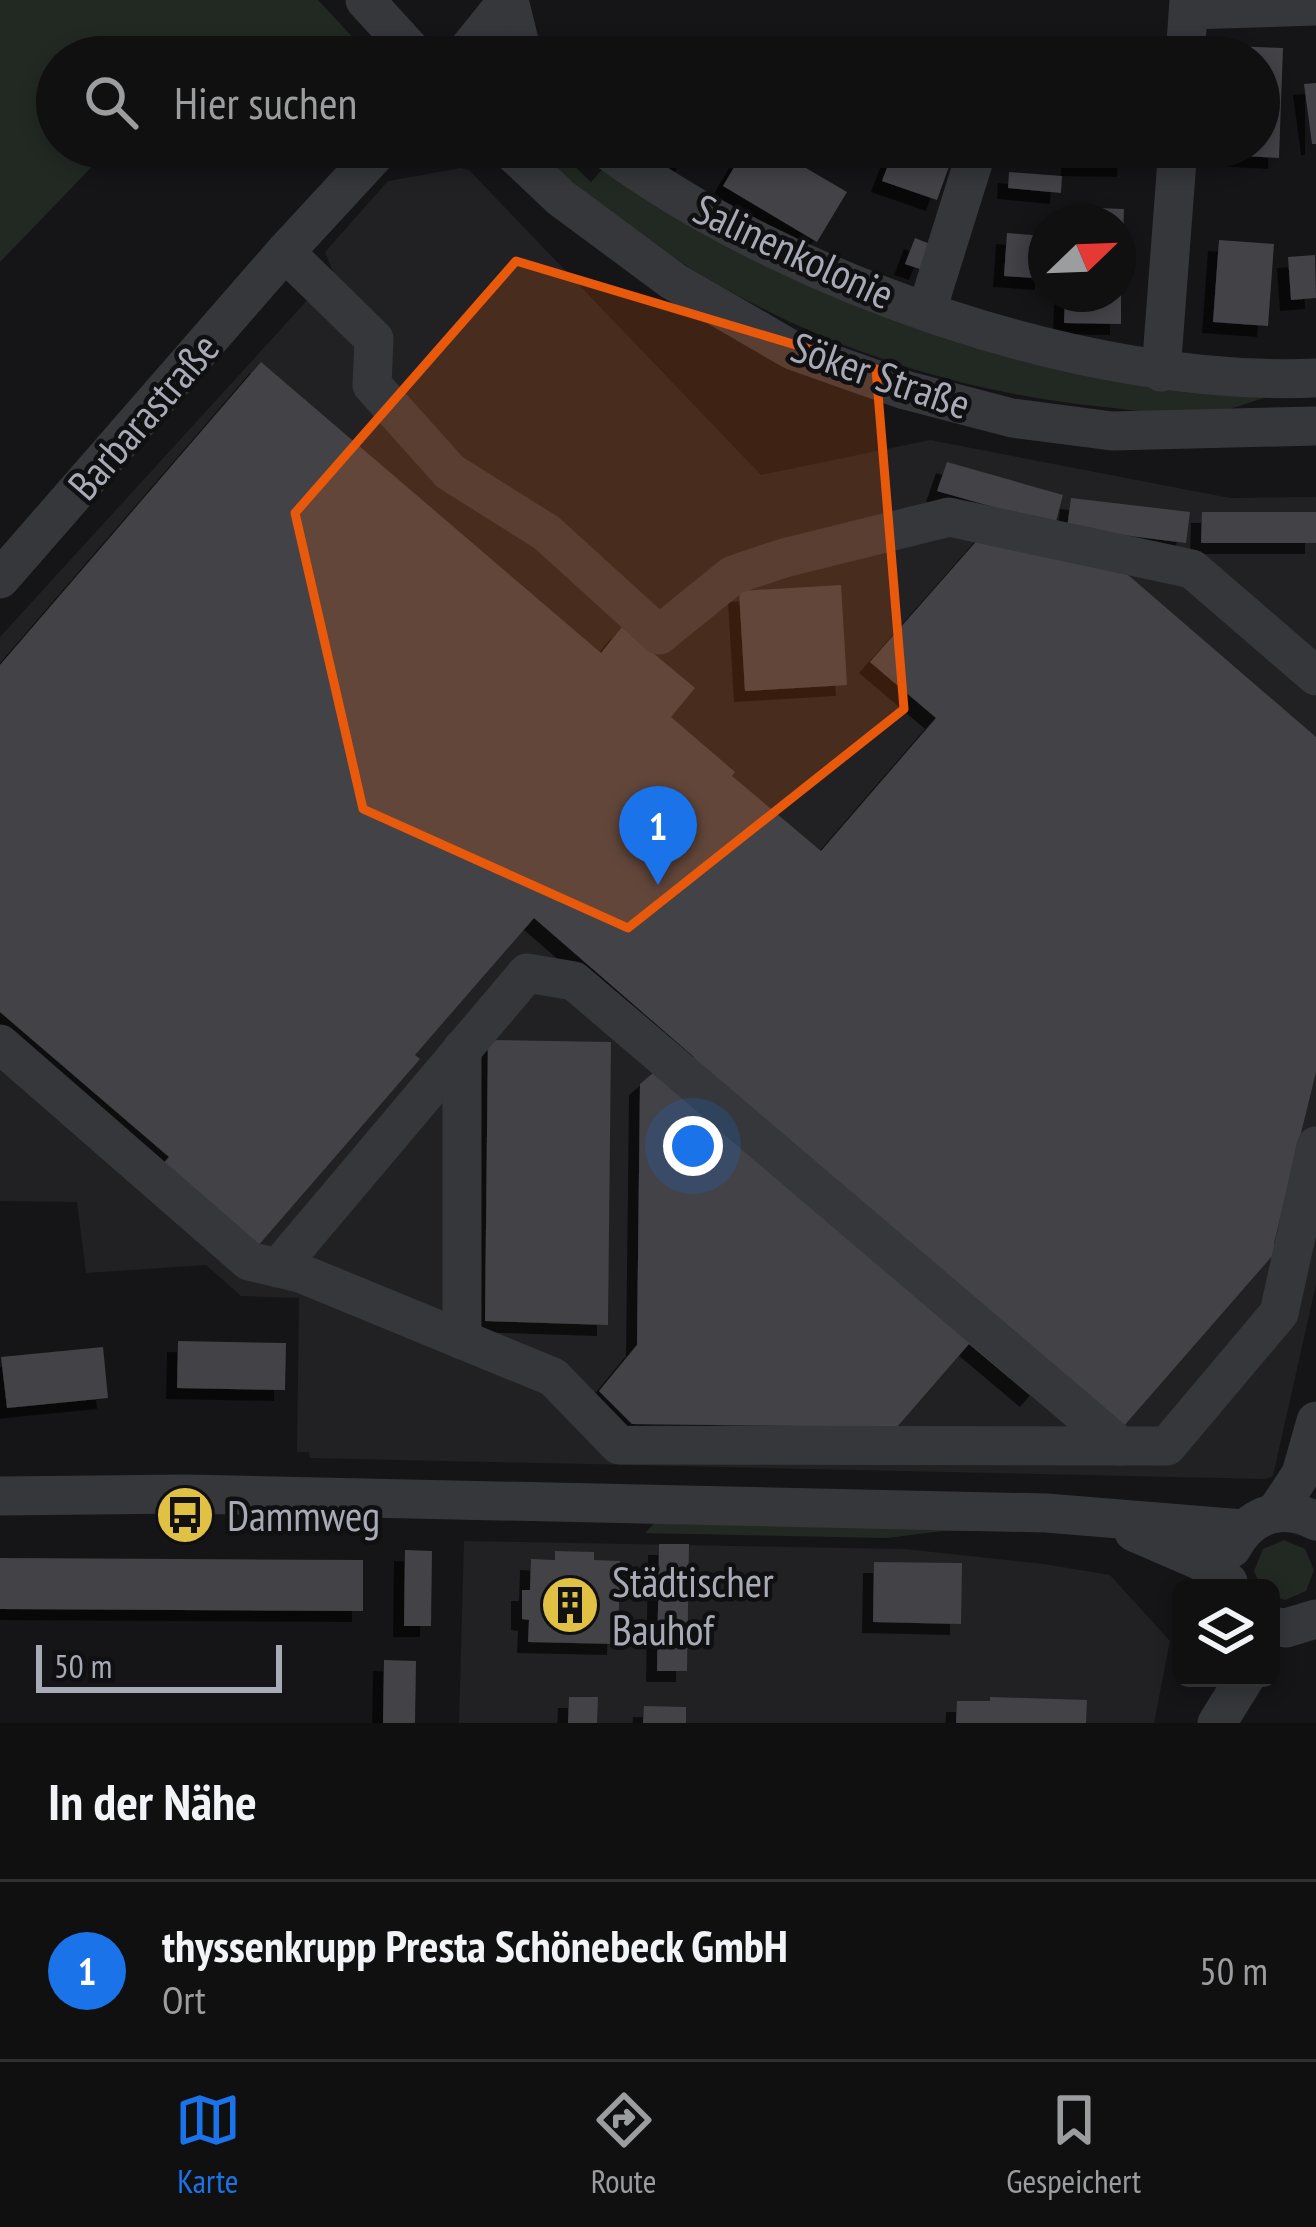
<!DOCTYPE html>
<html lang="de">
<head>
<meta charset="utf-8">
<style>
	:root { --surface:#101011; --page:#1e1e1f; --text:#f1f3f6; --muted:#9c9d9f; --line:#303031; --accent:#1a73e8 }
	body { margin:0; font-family:"PT Sans Narrow",sans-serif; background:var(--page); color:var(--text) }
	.controls { position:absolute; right:36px; bottom:36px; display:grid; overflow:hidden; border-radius:18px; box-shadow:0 6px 18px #0003 }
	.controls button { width:108px; height:108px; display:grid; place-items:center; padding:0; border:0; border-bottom:3px solid var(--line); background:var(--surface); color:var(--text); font:60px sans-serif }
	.compass { position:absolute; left:1028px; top:204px; width:108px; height:108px; border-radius:50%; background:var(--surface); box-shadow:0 6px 18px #0003; rotate:67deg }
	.scale { position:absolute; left:36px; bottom:30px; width:246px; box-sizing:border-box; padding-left:12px; border:6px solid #a8aab5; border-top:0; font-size:33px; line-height:42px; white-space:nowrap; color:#a8aab5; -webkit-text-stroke:9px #101012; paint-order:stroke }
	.you { position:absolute; left:693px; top:1146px; width:42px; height:42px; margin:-30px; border:9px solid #fff; border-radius:50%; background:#1a73e8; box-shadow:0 0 0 18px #1a73e833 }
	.badge { display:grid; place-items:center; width:78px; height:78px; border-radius:50%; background:var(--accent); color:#fff; font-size:39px; font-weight:700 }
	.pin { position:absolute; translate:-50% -99px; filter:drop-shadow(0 3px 6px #0008) }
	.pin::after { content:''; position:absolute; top:63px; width:42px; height:36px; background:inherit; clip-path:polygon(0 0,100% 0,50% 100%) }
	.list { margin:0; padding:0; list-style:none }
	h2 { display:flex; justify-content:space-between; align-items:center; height:156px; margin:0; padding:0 48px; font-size:51px }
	h2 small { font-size:39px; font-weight:400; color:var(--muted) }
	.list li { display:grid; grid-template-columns:78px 1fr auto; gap:36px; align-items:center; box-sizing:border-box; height:180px; padding:0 48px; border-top:3px solid var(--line) }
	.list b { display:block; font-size:45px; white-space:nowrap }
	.list p { margin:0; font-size:39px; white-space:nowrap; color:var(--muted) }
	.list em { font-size:39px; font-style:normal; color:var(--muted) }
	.icon { flex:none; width:66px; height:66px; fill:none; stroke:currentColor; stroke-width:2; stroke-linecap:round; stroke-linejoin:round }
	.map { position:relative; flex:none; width:1316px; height:1723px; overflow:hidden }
	.search { position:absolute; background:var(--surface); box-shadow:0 6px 18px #0003; left:36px; right:36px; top:36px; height:132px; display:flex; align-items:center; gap:30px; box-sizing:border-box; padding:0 42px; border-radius:66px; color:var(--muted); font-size:45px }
	.sheet { height:336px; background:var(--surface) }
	nav { display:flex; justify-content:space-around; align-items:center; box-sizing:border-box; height:168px; border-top:3px solid var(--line); background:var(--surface); font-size:33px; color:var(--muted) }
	nav a { display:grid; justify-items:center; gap:6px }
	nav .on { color:var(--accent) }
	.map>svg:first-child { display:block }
	.built { fill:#212123 }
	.green { fill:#222923 }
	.building { fill:#424246; filter:url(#shadow) }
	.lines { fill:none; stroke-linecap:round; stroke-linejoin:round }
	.minor { stroke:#36373b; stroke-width:39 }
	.marked { fill:#e8590c; fill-opacity:0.2; stroke:#e8590c; stroke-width:9; stroke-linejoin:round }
	.labels { text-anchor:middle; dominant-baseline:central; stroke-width:9; stroke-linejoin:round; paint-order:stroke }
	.street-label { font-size:42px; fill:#a8aab5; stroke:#101012 }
	.poi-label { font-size:42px; fill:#a8aab5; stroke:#101012; text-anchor:start }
</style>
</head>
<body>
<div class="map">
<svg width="1316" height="1723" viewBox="0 0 1316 1723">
	<defs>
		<filter id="shadow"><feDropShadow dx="-11" dy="11" stdDeviation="0" flood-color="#0009"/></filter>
	</defs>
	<rect width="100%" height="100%" fill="#151517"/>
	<g class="built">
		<polygon points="461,168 469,170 761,475 930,440 1230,498 1316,497 1316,1284 1273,1476 1265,1479 310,1458 309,1452 297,1452 299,1298 241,1296 206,1265 86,1273 77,1202 0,1201 0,637 333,272 325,252 388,181"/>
		<polygon points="464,1541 905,1549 1044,1564 1110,1575 1170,1641 1154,1723 459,1723"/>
	</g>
	<g class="green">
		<polygon points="0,0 318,0 371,57 57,57 57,147 111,147 0,262"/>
		<path d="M534,147h20l37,35 15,-17 137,83 531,147c-22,6 -47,17 -70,19 -32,3 -68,-4 -100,-7 -214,-21 -415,-111 -570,-260z"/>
		<polygon points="657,1520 1017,1531 943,1531 887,1538 645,1533"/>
		<polygon points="1284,1540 1305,1549 1314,1570 1306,1591 1285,1600 1271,1596 1271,1588 1261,1588 1254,1571 1263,1549"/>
	</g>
	<g class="building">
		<polygon points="708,39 732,57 695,57"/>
		<polygon points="1231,46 1283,48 1279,158 1226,155 1227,147 1259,147 1259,57 1230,57"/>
		<polygon points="1074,48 1130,49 1130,57 1074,57"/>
		<polygon points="1316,83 1316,144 1312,144 1304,84"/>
		<polygon points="655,147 695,147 682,166"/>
		<polygon points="746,147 770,147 847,192 817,242 723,186"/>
		<polygon points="895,147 956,147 937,200 882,181"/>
		<polygon points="1072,147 1129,147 1128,166 1072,165"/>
		<polygon points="1009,172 1062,176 1061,193 1008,188"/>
		<polygon points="1067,207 1124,209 1122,265 1118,265 1118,222 1067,222"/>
		<polygon points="1007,233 1046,236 1046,279 1004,276"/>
		<polygon points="915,238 930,244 920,269 905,264"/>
		<polygon points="1219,240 1274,244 1268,326 1213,322"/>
		<polygon points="1315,255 1316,298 1291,300 1288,257"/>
		<polygon points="1065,294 1121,294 1121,324 1064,323"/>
		<polygon points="261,362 601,653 622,627 695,688 671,717 735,772 732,776 821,851 936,718 870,662 1004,510 937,491 947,462 1063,495 1055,525 1120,568 1316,737 1316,1072 1274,1243 1280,1247 1123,1427 1055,1368 1031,1396 969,1344 897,1427 632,1424 599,1391 637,1345 640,1084 653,1073 669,1086 694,1057 534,918 415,1055 420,1059 257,1247 162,1165 169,1157 0,1012 0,665"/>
		<polygon points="1071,498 1190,512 1186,543 1067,528"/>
		<polygon points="1202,512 1316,512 1316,543 1201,543"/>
		<polygon points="841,585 847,685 745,691 739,591"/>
		<polygon points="488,1040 611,1042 608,1325 485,1321"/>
		<polygon points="178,1341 286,1343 285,1390 177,1388"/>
		<polygon points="103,1347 108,1398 7,1408 1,1357"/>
		<polygon points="659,1544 689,1544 687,1671 657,1671"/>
		<polygon points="405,1550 432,1551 431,1626 404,1626"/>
		<polygon points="555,1551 594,1552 594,1560 620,1561 618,1644 528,1642 529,1620 522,1619 522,1590 530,1590 531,1559 555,1560"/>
		<polygon points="0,1558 363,1560 363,1611 0,1609"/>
		<polygon points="874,1562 962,1563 961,1624 873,1622"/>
		<polygon points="384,1660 416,1661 415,1723 383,1723"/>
		<polygon points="569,1697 598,1697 597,1723 568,1723"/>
		<polygon points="990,1697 1087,1700 1086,1723 956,1723 957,1701 990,1701"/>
		<polygon points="644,1706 686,1707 686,1723 643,1723"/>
	</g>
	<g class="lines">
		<g class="minor">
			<polyline points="365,0 417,57"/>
			<polyline points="509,0 523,57"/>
			<polyline points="1189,10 1316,6"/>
			<polyline points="462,57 508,0"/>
			<polyline points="1185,57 1189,0"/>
			<polyline points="507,147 561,198 673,281 792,350 905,390 1012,418 1112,431 1316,426"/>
			<path d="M603,147c184,136 483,241 713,231"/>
			<polyline points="285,252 374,339 372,385 450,472 547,533 659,635 733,575 784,558 949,517 1192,569 1316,676"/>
			<polyline points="927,310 978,147"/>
			<polyline points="1161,372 1178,147"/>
			<polyline points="0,579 285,252 382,147"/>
			<polyline points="0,1044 249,1261 300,1273 553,1377 619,1445 1167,1446 1279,1313 1316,1146"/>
			<polyline points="278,1268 527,973 574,981 1120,1446"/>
			<polyline points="462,1340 462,1049"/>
			<polyline points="0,1496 187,1494 1046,1513 1243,1529"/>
			<polyline points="1276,1512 1301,1474 1316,1421"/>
			<polyline points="1134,1532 1201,1561 1228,1582"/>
			<path d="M1232,1548c18,-34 50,-45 84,-27"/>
			<polyline points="1271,1626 1286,1628 1316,1619"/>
			<polyline points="1217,1723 1245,1678"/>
		</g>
	</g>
	<path class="marked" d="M516,261l360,108 28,340 -276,219 -265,-119 -68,-296z"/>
	<defs>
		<symbol id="bus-disc" viewBox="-11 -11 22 22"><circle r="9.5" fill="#e0c144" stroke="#101012"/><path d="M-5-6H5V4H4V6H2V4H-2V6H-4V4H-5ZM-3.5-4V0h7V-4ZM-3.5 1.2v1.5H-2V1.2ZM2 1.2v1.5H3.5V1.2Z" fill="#111"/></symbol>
		<symbol id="building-disc" viewBox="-11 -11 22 22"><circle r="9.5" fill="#e0c144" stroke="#101012"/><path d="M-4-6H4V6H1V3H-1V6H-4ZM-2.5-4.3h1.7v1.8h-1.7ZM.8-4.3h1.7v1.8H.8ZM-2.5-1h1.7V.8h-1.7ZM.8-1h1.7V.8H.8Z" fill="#111"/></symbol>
	</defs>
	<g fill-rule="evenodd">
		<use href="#bus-disc" x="152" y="1482" width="66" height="66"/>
		<use href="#building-disc" x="537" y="1572" width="66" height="66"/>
	</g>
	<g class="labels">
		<g class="street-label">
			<text transform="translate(794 251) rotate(25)">Salinenkolonie</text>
			<text transform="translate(881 375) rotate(19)">Söker Straße</text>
			<text transform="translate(143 416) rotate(-49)">Barbarastraße</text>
		</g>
		<g class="poi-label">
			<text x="227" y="1515">Dammweg</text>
			<text x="612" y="1581">Städtischer<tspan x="612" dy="48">Bauhof</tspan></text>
		</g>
	</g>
</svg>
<div class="controls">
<button><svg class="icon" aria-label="layers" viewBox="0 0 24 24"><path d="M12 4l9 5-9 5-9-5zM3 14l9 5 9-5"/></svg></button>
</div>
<svg class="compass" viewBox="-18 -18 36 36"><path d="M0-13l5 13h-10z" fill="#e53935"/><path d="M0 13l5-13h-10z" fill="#9c9d9f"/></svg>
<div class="scale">50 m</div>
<div class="you"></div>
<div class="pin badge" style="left:658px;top:885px">1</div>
<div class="search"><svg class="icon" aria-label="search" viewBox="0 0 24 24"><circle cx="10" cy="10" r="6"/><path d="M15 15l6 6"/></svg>Hier suchen</div>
</div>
<section class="sheet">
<h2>In der Nähe<small></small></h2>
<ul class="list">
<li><span class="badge">1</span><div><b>thyssenkrupp Presta Schönebeck GmbH</b><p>Ort</p></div><em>50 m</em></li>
</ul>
</section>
<nav>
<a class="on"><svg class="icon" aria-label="map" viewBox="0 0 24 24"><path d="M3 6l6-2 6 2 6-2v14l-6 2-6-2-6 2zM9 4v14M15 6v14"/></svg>Karte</a>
<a><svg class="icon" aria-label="directions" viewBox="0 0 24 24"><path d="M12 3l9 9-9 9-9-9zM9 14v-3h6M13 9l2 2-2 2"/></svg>Route</a>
<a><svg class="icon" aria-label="saved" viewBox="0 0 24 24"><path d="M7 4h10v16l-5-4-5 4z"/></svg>Gespeichert</a>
</nav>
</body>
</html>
